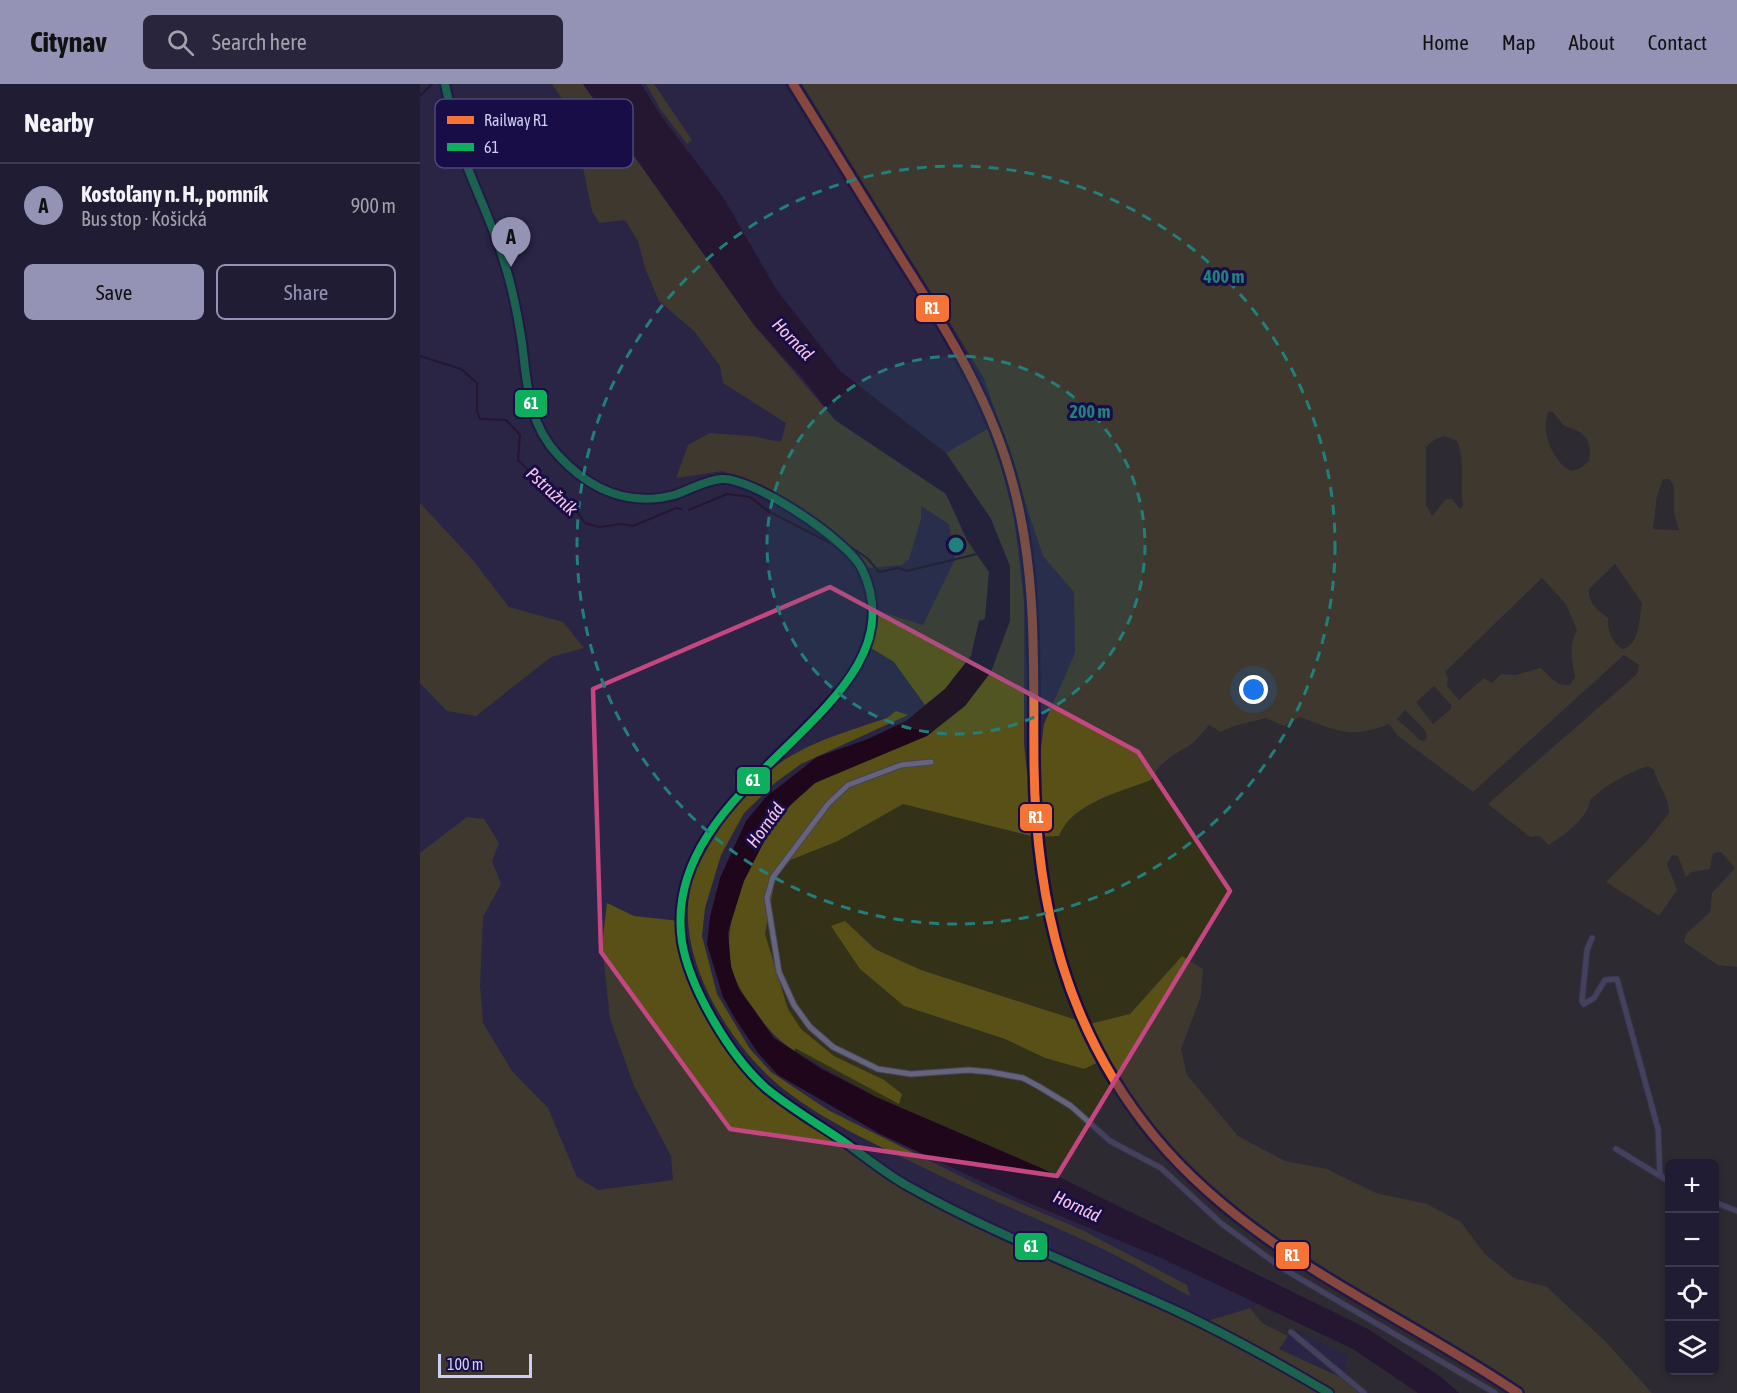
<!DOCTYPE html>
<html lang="en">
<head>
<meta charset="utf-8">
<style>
	:root { --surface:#201c34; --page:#28253c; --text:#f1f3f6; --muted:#a2a1ac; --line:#3d3a4f; --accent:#9493b6 }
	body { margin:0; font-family:"Asap Condensed",sans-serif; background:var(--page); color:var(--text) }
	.controls { position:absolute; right:18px; bottom:18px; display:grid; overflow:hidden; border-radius:9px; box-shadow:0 3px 9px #0003 }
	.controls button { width:54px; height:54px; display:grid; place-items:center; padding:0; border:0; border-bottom:2px solid var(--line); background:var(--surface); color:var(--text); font:30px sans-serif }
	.scale { position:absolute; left:18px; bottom:15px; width:94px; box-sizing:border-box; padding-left:6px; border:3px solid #cdcef3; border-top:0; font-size:16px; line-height:21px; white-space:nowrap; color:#cdcef3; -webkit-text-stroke:4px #180d46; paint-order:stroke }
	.you { position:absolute; left:834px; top:606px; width:21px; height:21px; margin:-15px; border:4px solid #fff; border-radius:50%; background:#1a73e8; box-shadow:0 0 0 9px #1a73e833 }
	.badge { display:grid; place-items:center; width:39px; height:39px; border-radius:50%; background:var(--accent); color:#111; font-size:20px; font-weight:700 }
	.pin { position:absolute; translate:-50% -50px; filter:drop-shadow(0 2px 3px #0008) }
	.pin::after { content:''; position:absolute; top:32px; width:21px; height:18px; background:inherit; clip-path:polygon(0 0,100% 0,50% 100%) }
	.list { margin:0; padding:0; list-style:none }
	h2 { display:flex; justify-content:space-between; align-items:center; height:78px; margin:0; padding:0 24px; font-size:26px }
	h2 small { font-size:20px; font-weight:400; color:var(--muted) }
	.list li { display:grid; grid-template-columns:39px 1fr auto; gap:18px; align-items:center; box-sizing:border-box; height:84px; padding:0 24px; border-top:2px solid var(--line) }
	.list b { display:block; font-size:22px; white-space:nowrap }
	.list p { margin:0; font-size:20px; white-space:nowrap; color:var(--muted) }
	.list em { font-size:20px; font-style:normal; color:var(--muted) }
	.actions { display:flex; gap:12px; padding:18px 24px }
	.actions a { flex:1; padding:14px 0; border:2px solid var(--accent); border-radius:9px; text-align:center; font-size:21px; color:var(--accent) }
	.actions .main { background:var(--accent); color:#111 }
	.icon { flex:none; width:33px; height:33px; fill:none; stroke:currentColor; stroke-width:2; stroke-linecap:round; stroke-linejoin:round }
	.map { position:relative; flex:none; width:1317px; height:1309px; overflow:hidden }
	header { display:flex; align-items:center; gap:36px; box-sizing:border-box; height:84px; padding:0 30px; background:var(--accent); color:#111 }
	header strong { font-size:28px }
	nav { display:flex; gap:33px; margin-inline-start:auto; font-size:21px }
	.search { width:420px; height:54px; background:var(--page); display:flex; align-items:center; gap:15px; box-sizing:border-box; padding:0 21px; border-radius:9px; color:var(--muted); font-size:22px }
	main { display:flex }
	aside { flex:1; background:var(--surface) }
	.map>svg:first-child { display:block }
	.built { fill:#29215d }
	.green { fill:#343119; fill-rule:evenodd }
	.forest { fill:#585016; fill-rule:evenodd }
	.water { fill:#20061a }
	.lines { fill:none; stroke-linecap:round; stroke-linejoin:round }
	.stream { stroke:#20061a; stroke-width:2 }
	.street-casing { stroke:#45425d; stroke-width:7 }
	.secondary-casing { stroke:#45425d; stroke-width:9 }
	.street { stroke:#65647b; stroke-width:5 }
	.secondary { stroke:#65647b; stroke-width:8 }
	.bus-1-casing { stroke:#180d46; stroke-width:12 }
	.bus-1 { stroke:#0daf5c; stroke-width:8 }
	.rail-1-casing { stroke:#180d46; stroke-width:14 }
	.rail-1 { stroke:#f57335; stroke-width:9 }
	.marked { fill:none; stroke:#c54681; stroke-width:4.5; stroke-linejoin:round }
	.ring { fill:none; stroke:#227f7b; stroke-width:3; stroke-dasharray:10 8 }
	.labels { text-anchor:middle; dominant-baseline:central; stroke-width:6; stroke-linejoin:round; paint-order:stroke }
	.water-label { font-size:18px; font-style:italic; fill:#fac5e3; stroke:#180d46 }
	.key { fill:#180d46; stroke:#4e477a; stroke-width:1.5 }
	.key-label { font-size:16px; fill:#cdcef3 }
	.centre { fill:#227f7b; stroke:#180d46; stroke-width:3 }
	.ring-label { font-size:18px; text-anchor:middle; font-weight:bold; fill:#227f7b; stroke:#180d46; stroke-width:6; stroke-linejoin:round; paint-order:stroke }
	.line-badge { stroke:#180d46; stroke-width:2 }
	.badge-label { font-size:16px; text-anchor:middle; font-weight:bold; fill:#fff }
</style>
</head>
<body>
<header>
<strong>Citynav</strong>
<div class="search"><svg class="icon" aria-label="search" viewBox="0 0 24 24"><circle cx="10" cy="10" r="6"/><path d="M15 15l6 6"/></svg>Search here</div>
<nav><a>Home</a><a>Map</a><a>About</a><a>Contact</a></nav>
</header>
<main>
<aside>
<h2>Nearby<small></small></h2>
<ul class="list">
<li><span class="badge">A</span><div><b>Kostoľany n. H., pomník</b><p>Bus stop · Košická</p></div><em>900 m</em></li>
</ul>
<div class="actions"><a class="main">Save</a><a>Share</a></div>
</aside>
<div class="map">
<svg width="1317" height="1309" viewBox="0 0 1317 1309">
	<rect width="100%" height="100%" fill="#2a2545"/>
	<polygon class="built" points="686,975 724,1035 759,1077 796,1112 874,1170 1101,1309 1087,1309 872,1179 807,1133 771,1102 725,1050 686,995 678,980"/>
	<g class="green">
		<path d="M1129,327l4,1 10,13 17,7 7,7 3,10 -1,13 -8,6 -10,3c-17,-8 -33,-41 -22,-60z"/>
		<path d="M1024,352l13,5c9,21 2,42 6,65l-3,3 -8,-10 -12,7 -8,10 -6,-11v-58l8,-7z"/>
		<polygon points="1243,395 1249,395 1254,402 1254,429 1259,446 1233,445 1237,412"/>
		<path d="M1195,480l27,39c-2,15 -2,43 -20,47 -11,-9 -14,-18 -14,-32 -10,-9 -20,-14 -19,-29z"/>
		<path d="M1123,494l23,26 12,26c-10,16 -6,30 -3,47l-5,8c-12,1 -16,-2 -22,-12l-47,1 -9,9 -8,-5 -25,22 -12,-14 -3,-13z"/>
		<path d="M1204,571l15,10 -2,9 -148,130 50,32 10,9 33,-28 8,-17 10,-9 17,-11 31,-15 6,5c4,16 14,23 15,43l-23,29 -40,40 67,-4 -6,-14 5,-10 6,2 14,16 18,-3 3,-16 8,-1 14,16 -23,25 -2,19 -8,8 16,45 19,2v426h-85l-47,-52 -58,-54 -33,-9 -30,-25 -23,-31 -34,-18 -51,-11 -49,-24 -42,-8 -47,-25 -51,-61 -6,-26 20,-53 -19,-40 -52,58 -41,10 -168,-54 -46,-21 -15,-15 44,72 101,33 40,19 39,11 14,-5c85,164 263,233 409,329h-9l-130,-79 -79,-45 203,124h-33l-18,-16 -73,-48 -327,-161 -165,-71 -81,-46 -1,-22 -29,-95 13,-69 60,-24 65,-37 132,33 29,-13 20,-16 70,-35 55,-49 15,8 10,-6 32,-8 18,8 16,-9 65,16 24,-9 9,12 75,56zM1250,1080h44v206h-44z"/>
		<polygon points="1014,602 1031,621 1031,625 1012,640 995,618"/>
		<polygon points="985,626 1005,646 1007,653 1004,657 1000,657 977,635"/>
		<polygon points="838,1220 933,1265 998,1309 949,1309 923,1289 928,1272 874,1245 868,1252 842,1239 830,1224"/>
	</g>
	<g class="forest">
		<polygon points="132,0 163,0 334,241 415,336 526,410 547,456 569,488 565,535 559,537 551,572 525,605 505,621 474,578 451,564 452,525 503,541 535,475 529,440 501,422 501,435 489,475 482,481 450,484 432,478 375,427 332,400 303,387 256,394 268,361 290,349 331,352 361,358 366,339 303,299 300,282 274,247 239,217 225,184 218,157 205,136 179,139 172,127 152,30"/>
		<polygon points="226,0 234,0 272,56 267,60 241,26"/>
		<path d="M382,0h935v883l-19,-2 -34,-23 2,-8 24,-22 2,-19 23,-25 -14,-16 -8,1 -3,16 -18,3 -6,5 -8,-21 -6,-1 -5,9 10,26 -18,26 -53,-34 40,-40 23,-29c-1,-20 -11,-27 -15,-43l-6,-4c-22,8 -41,18 -58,34 -2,19 -27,35 -41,45l-10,-9 -9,1 -42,-33 149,-130 2,-9 -15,-10 -151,137 -75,-56 -9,-12c-39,16 -53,6 -89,-7l-16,9 -18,-8 -32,8 -13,6 -12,-7c-6,7 -15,19 -24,23 -12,7 -28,17 -34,32 -31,12 -79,23 -92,56l-24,1 -132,-33 -65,37 -60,24 -13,69 23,75 13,20 33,27 50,24 18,14 -3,10 -104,-56v3c-19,-12 -29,-24 -41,-42 -10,-13 -18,-25 -22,-40 -12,-43 15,-109 41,-143 11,-16 27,-29 42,-43l176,-111v-153l-45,-66 43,-25 23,71 12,103v141l3,29 11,-1 6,-47 31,-71 -1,-61 -31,-36 -59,-178zM1129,327l4,1 10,13 17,7 7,7 3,10 -1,12 -8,7 -10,3c-18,-9 -32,-41 -22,-60zM1024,352l13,5c9,21 2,42 6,65l-3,3 -8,-10h-6l-14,17 -6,-11v-58l8,-7zM1243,395h6l5,7v27l5,17 -26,-1 4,-33zM1195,480l27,39c-3,15 -2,43 -20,46 -11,-8 -14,-17 -14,-31 -10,-8 -20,-14 -19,-29zM1122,494l24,26 11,26c-9,16 -5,30 -2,47l-5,8c-16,1 -18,-9 -30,-17l-24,7 -15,-1 -9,9 -8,-5 -25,22 -12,-14 1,-8 -3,-6zM1014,602l17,19v4l-18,15 -17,-22zM985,626l20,20 2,7 -3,4 -4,-1 -23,-21z"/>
		<polygon points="0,419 52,475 89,523 143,538 164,564 131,573 56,632 27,627 0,599"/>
		<path d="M476,627l12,4 -107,49 -25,18 -32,31 -23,42 -16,53 -3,28 15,58 33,55 21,23 57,38 158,79 96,41 105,55 3,11c-29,-15 -57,-32 -85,-46 -61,-29 -124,-54 -185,-84 -45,-22 -94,-44 -134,-75 -59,-45 -125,-153 -87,-227 18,-35 43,-71 73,-95 32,-26 77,-38 115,-51z"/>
		<polygon points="47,733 64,735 79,759 72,777 81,800 63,833 60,901 63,939 92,987 128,1024 157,1093 178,1106 253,1096 251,1072 214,1002 190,935 182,860 187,819 214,832 260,837 267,880 306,955 344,1002 442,1072 599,1155 764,1231 909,1309 0,1309 0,769"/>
		<polygon points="425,837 455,865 501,886 669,940 710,930 762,872 783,885 781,912 761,965 767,991 818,1052 865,1077 907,1085 956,1109 1007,1120 1041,1138 1064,1169 1094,1194 1127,1203 1185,1257 1232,1309 1101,1309 874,1170 815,1128 780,1098 742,1057 708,1012 686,975 664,985 625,974 585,955 484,922 440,885 411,842"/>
		<polygon points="830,1224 842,1239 868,1252 859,1265 920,1293 939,1309 914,1309 784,1238"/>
	</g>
	<polygon class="water" points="163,0 221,0 241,32 303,113 356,205 420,287 526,369 571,435 590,482 590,537 571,588 545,622 507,652 395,699 370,721 352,742 324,797 308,848 311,883 319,905 354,954 402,985 456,1013 621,1084 948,1245 1021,1293 1039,1309 998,1309 933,1265 838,1220 739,1173 595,1113 460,1050 358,991 338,969 316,936 303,913 287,860 290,833 300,794 326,737 346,713 397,673 448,655 486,637 525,605 551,572 559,537 565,535 569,488 547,456 526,410 415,336 384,296 334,241"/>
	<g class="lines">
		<g class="stream">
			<polyline points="0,12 12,0"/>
			<polyline points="0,272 41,285 57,299 57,327 60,335 86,336 100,351 98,376 133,411 155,425 165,439 179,443 201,440 213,442 256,424 261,425"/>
			<polyline points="269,426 307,410 330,413 348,427 416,462"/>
			<polyline points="428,461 447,474 459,488 478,484 487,487 557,470"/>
		</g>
		<defs>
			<g id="street">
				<polyline points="511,678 481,681 428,701 408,720 353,793 347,814 359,888 374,921 390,943 413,963 458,985 491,990 549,986 570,988 603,994 618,1002 651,1022 690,1057 741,1084 802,1140 862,1184 1075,1309"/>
				<polyline points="1172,854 1167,866 1162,917 1164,920 1174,914 1185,896 1197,895 1238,1045 1240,1091"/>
				<polyline points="1196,1065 1250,1098"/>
				<polyline points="1294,1118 1317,1127"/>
				<polyline points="871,1248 944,1309"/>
			</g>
			<path id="secondary" d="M25,0c5,23 10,46 17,68 13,38 32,74 43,113 8,25 13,52 17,78 5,40 6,81 36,112 31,34 70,52 116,40 16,-5 31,-15 48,-16 30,-2 126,61 140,90 67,140 -205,207 -180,373 8,47 48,114 84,146 23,19 50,35 74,51 22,15 43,33 66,46 87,49 182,85 273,127 51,24 101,52 150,81"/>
		</defs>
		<use href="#street" class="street-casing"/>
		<use href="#secondary" class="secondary-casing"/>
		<use href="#street" class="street"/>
		<use href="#secondary" class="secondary"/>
		<defs>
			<path id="bus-1" d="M25,0c5,23 10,46 17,68 13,38 32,74 43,113 8,25 13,52 17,78 5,40 6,81 36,112 31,34 70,52 116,40 16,-5 31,-15 48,-16 30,-2 126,61 140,90 67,140 -205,207 -180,373 8,47 48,114 84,146 23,19 50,35 74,51 22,15 43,33 66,46 87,49 182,85 273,127 51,24 101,52 150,81"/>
		</defs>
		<use href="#bus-1" class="bus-1-casing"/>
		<use href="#bus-1" class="bus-1"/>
		<defs>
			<path id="rail-1" d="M373,0c36,59 73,117 109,176 46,72 91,144 112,228 24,91 19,185 20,277 2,138 31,263 121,372 96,116 240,173 363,256"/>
		</defs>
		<use href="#rail-1" class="rail-1-casing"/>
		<use href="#rail-1" class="rail-1"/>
	</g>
	<path d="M0 0H1317V1309H0ZM410,503l308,165 92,139 -173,285 -327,-47 -129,-177 -8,-263z" fill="#2a2545" fill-opacity=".55" fill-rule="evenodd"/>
	<path class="marked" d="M410,503l308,165 92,139 -173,285 -327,-47 -129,-177 -8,-263z"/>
	<circle cx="536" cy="461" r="189" fill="#227f7b" fill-opacity=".12"/>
	<g class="ring">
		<circle cx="536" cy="461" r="189"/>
		<circle cx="536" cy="461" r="379"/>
	</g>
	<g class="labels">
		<g class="water-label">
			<text transform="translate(373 255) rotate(46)">Hornád</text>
			<text transform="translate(132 407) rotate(42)">Pstružník</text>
			<text transform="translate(345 741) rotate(-54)">Hornád</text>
			<text transform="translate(657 1122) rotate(25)">Hornád</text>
		</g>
	</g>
	<rect x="15" y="15" width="198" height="69" rx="9" class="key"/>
	<rect x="27" y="32" width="27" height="8" fill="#f57335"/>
	<rect x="27" y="59" width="27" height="8" fill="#0daf5c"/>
	<g class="key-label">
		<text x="64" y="42">Railway R1</text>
		<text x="64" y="69">61</text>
	</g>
	<circle cx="536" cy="461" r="9" class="centre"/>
	<g class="ring-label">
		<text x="804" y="199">400 m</text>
		<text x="670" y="334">200 m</text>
	</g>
	<g class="line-badge">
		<rect x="495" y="210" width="35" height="29" rx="6" fill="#f57335"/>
		<rect x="94" y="305" width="34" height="29" rx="6" fill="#0daf5c"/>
		<rect x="316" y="682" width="35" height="29" rx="6" fill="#0daf5c"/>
		<rect x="599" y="719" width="34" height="29" rx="6" fill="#f57335"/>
		<rect x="594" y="1148" width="34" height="29" rx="6" fill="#0daf5c"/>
		<rect x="855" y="1157" width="35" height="29" rx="6" fill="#f57335"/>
	</g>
	<g class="badge-label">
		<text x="512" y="230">R1</text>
		<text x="111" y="325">61</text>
		<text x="333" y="702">61</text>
		<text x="616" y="739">R1</text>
		<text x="611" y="1168">61</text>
		<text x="872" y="1177">R1</text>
	</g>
</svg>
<div class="controls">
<button>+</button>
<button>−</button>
<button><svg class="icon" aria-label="locate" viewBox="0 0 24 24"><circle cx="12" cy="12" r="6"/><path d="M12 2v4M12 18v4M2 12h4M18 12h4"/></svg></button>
<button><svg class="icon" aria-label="layers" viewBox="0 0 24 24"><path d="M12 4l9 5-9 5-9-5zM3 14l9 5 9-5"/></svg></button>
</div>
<div class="scale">100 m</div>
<div class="you"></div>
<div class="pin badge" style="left:91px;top:183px">A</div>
</div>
</main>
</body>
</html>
